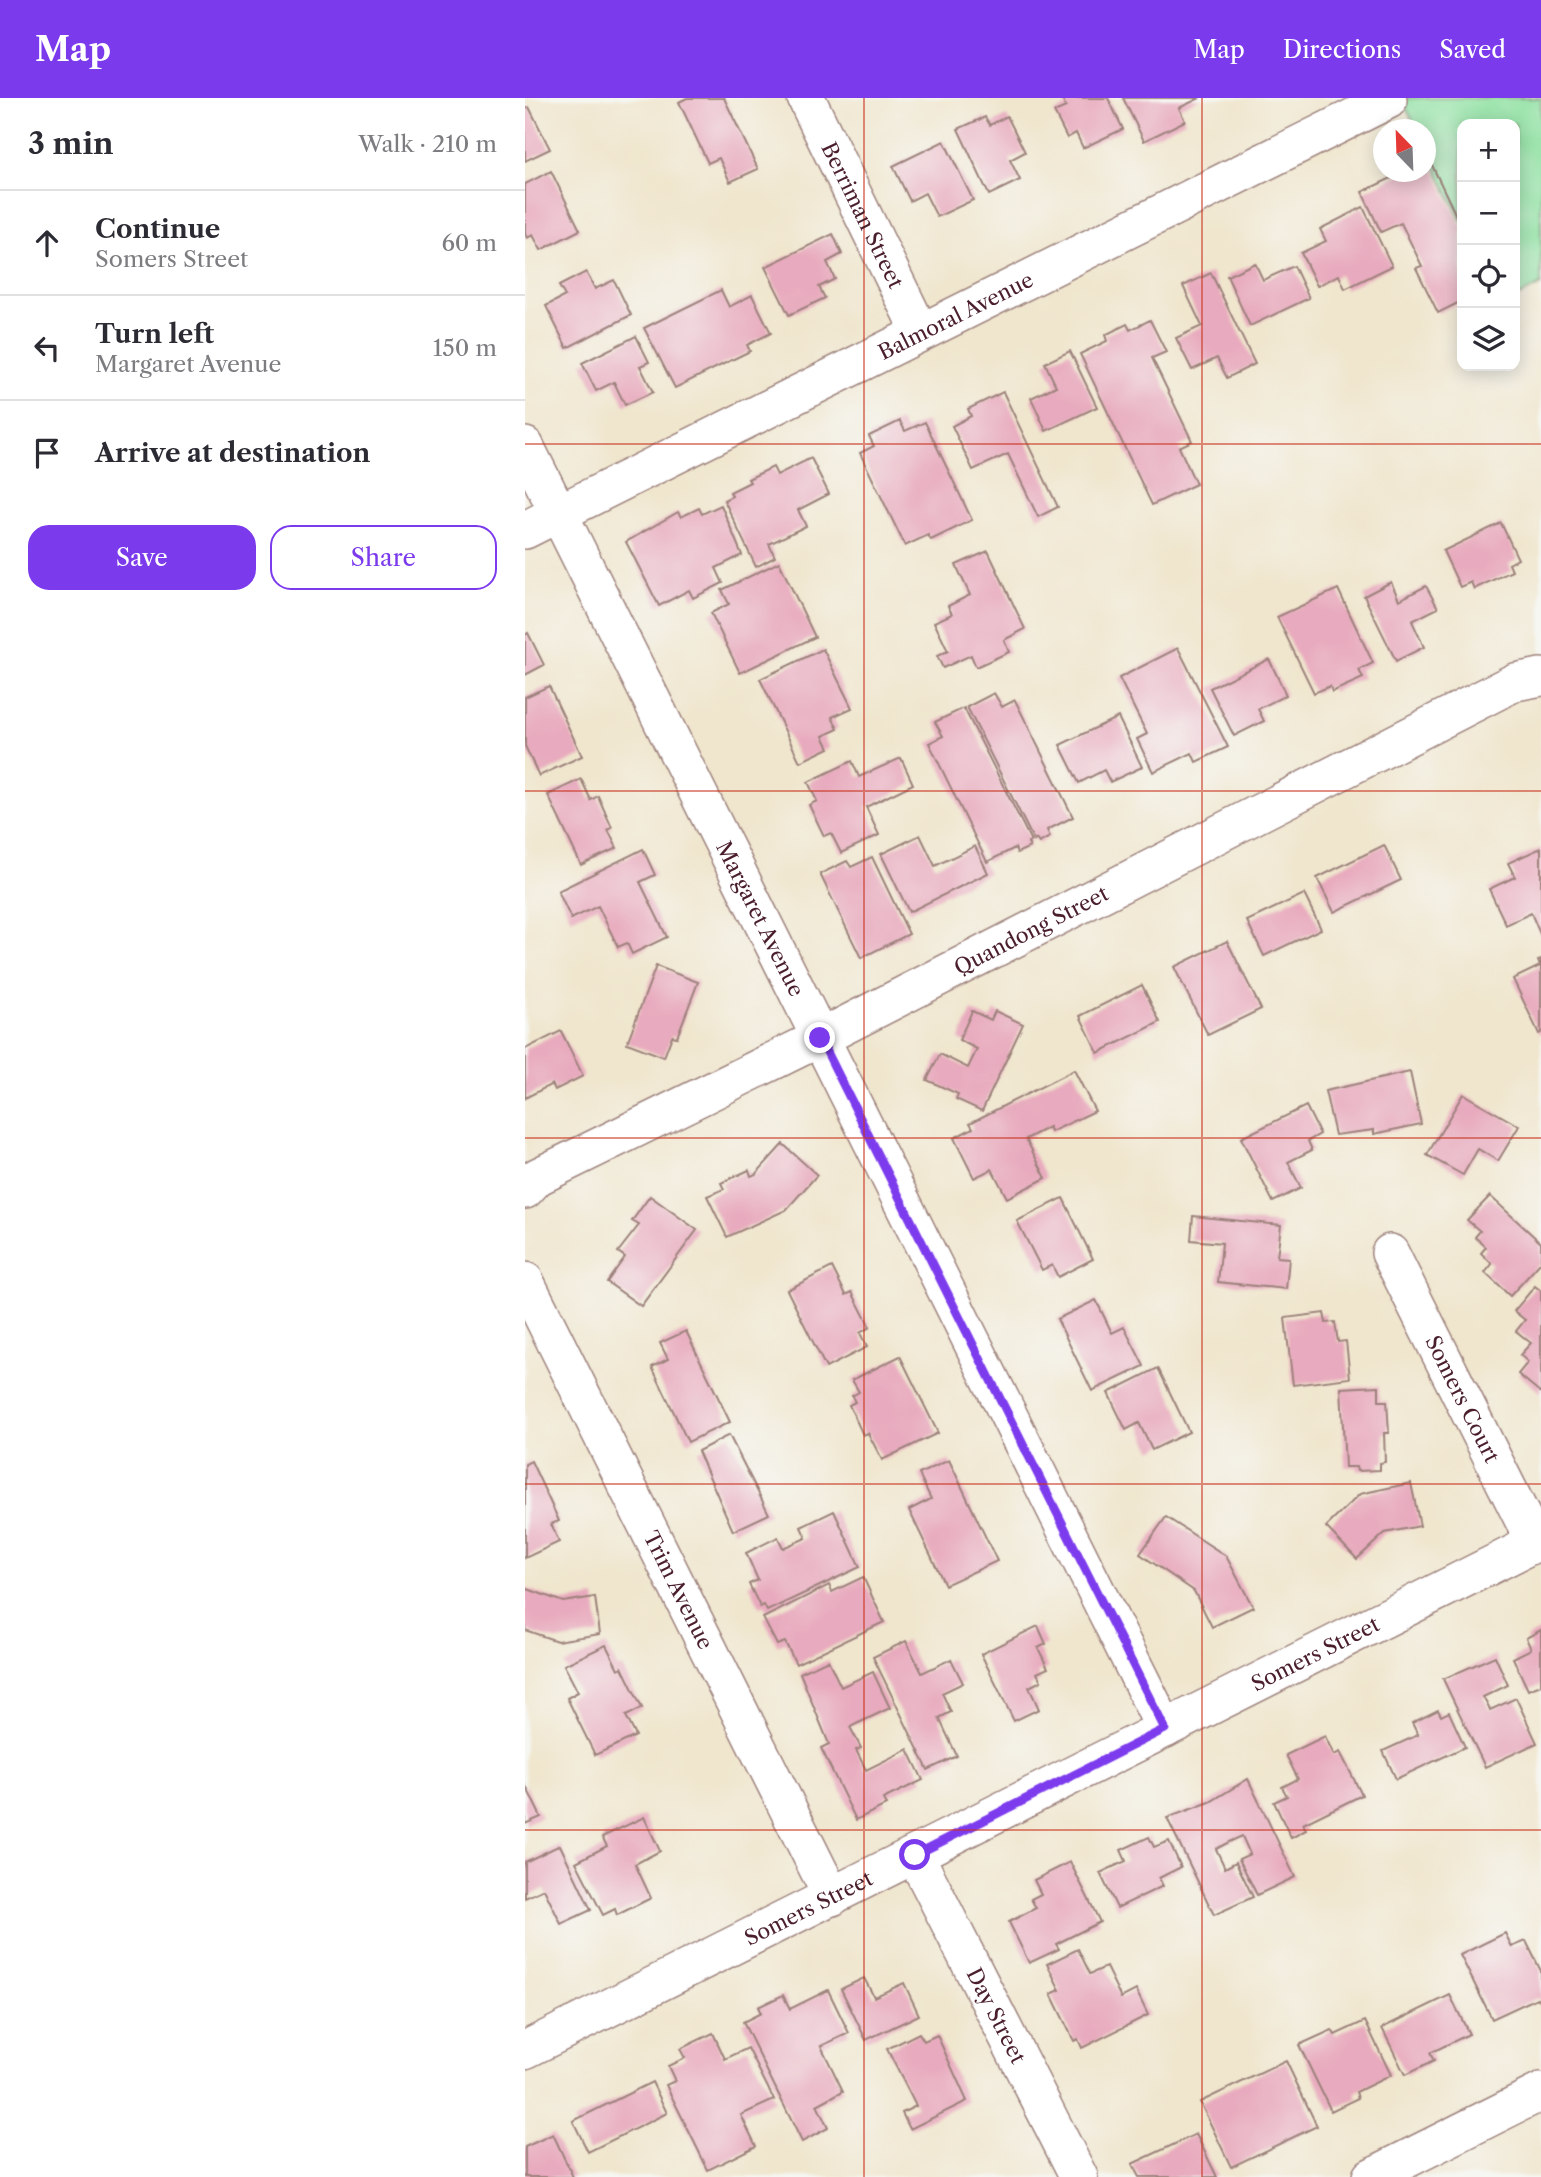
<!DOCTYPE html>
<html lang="en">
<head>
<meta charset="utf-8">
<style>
	:root { --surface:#fff; --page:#f7f7f7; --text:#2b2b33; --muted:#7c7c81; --line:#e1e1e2; --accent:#7c3aed }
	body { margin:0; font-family:"Libre Caslon Text",serif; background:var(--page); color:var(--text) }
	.controls { position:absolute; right:21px; top:21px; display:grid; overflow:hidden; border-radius:14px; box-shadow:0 4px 18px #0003 }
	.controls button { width:63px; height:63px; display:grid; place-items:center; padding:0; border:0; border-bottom:2px solid var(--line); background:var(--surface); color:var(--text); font:35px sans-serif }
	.compass { position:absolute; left:848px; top:21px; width:63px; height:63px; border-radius:50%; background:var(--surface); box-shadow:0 4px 18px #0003; rotate:337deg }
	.stop { position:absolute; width:21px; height:21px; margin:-16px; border:5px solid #7c3aed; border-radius:50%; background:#fff }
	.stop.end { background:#7c3aed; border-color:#fff; box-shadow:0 2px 7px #0008 }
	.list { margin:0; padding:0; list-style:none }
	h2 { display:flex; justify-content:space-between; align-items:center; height:91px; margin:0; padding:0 28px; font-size:30px }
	h2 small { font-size:23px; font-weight:400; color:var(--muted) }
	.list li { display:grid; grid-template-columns:46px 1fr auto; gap:21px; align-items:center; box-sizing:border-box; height:105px; padding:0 28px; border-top:2px solid var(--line) }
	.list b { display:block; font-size:26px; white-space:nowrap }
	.list p { margin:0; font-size:23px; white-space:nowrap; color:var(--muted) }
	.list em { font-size:23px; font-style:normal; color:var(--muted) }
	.actions { display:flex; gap:14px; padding:21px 28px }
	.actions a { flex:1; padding:16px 0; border:2px solid var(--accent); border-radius:21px; text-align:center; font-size:24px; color:var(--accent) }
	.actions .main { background:var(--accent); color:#fff }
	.icon { flex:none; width:38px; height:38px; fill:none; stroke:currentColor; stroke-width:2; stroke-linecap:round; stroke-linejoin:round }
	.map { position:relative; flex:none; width:1016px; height:2079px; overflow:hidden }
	header { display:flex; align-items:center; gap:42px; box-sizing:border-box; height:98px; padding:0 35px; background:var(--accent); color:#fff }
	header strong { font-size:33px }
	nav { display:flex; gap:38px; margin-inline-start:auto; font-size:24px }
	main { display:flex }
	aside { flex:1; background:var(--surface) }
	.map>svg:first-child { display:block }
	.green { fill:#8ee1a2; stroke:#6c8066; stroke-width:2 }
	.building { fill:#e8aabe }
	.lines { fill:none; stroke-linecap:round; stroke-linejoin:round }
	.minor-casing { stroke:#9d827c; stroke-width:40 }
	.minor { stroke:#fff; stroke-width:37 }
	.route { stroke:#7c3aed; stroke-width:9 }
	.grid { fill:none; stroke:#c8321e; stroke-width:2; stroke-opacity:0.55 }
	.labels { text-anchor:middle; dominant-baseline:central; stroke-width:7; stroke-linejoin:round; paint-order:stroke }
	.street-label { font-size:21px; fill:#4a1f2b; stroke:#f6f6f2 }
</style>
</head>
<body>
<header>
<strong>Map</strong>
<nav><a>Map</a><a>Directions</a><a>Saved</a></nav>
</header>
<main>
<aside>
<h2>3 min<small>Walk · 210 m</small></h2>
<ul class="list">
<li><svg class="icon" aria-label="ahead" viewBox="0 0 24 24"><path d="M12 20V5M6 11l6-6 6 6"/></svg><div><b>Continue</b><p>Somers Street</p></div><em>60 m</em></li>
<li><svg class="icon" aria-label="left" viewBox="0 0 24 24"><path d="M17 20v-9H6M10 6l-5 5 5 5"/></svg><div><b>Turn left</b><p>Margaret Avenue</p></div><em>150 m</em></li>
<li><svg class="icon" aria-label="arrive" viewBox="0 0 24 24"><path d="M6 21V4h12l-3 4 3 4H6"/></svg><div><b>Arrive at destination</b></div></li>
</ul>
<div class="actions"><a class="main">Save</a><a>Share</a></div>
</aside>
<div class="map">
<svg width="1016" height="2079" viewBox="0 0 1016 2079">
	<rect width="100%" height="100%" fill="#f6f6f2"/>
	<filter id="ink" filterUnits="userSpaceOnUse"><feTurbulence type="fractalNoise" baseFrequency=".0143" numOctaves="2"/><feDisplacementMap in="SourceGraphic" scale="14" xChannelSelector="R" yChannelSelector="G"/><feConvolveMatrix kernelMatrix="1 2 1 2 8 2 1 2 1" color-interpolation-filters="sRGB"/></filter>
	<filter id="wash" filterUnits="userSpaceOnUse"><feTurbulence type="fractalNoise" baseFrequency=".00686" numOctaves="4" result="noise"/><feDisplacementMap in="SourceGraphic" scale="28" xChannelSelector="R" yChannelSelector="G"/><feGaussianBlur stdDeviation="1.57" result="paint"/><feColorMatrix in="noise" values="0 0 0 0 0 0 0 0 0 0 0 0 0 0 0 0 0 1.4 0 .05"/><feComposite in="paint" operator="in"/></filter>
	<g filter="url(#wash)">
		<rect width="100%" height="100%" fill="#f0e6ce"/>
		<polygon class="green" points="876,0 1016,0 1016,187 990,200 990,26 937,26 937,124 901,49 900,32 892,31"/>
		<g id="blocks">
			<g class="building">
				<polygon points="162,0 199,0 233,71 205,84 194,60 183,65 154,4"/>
				<polygon points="537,0 583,0 598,31 558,50 551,35 542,40 529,14 541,9"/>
				<polygon points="598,0 675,0 654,10 660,23 619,43"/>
				<polygon points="4,9 25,51 0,63 0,11"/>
				<polygon points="482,18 500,54 485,62 495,82 464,97 433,31 460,19 465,27"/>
				<polygon points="419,43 448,102 412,119 400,95 385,103 368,68"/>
				<polygon points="904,61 937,130 937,203 913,215 891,170 897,168 876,125 856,134 837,94 879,74 900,74 900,63"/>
				<polygon points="26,73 55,132 16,152 8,137 2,140 0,136 0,86"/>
				<polygon points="838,109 867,168 820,191 814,177 792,188 776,155 801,143 795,131"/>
				<polygon points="308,136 317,156 302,164 310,181 294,189 300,200 264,217 240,169"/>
				<polygon points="730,165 738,182 769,168 784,200 725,228 702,178"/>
				<polygon points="61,174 70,191 89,182 106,217 42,250 21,208 40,198 34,188"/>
				<polygon points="686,175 730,266 702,280 692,260 667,272 651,240 677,228 658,188"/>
				<polygon points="196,192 204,209 227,197 246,235 222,247 225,253 150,290 119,230"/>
				<polygon points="625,222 641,254 627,260 667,343 654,349 671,386 627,407 555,256 582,243 580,237 602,226 605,232"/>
				<polygon points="111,238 124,264 115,268 128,294 100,307 89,284 71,293 57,265"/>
				<polygon points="545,253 572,309 521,333 506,300 531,288 520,265"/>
				<polygon points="478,294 533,409 513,419 483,356 448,372 427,328 446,318 443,311"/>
				<polygon points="375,323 380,333 400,324 447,422 406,442 403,437 380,448 335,355 349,348 344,338"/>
				<polygon points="286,360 304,396 273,412 281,428 244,446 250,459 231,469 199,402 207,398 205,394 225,384 223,381 248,369 252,377"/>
				<polygon points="196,407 217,457 191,470 198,485 168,500 164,492 134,508 101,444 153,414 156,419 174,410 177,416"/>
				<polygon points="976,425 993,461 984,466 987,473 949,491 946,484 935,489 918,453"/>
				<polygon points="463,453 500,531 479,542 484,554 451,569 446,557 418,570 412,558 423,553 409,524 427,516 423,508 445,497 431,467"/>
				<polygon points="254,464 290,539 215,575 186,515 204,506 197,492"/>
				<polygon points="866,484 874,502 901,488 913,510 887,523 899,549 871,563 839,498"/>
				<polygon points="813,491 848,565 834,572 838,580 807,594 805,588 789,595 752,519"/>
				<polygon points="3,535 19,567 0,577 0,537"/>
				<polygon points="653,550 703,649 671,664 667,655 628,674 612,641 622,636 594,580"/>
				<polygon points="298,551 327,610 307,619 313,631 298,638 304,650 275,664 235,581"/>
				<polygon points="744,561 761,597 733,611 739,623 709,638 685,590"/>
				<polygon points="24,588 57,658 14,678 0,648 0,599"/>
				<polygon points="469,595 477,609 490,602 548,719 522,732 525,739 514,745 511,741 509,743 442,609"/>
				<polygon points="439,610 506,743 503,745 505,749 492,755 490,750 462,764 404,645 418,638 410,624"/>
				<polygon points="593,619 617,669 585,684 579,672 554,685 535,647"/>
				<polygon points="376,660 388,686 341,709 354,737 316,755 306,735 299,738 284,707 292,703 283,684 327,663 334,679"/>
				<polygon points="56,681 66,702 73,698 87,730 83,732 92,750 56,767 23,697"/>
				<polygon points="395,737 410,768 450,748 463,775 384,814 356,756"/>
				<polygon points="859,747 876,782 809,814 792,780"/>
				<polygon points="1016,750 1016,838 1006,815 981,827 964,791 990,779 983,765"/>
				<polygon points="118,751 130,777 115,784 142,839 107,856 102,845 93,849 73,808 46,821 33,793"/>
				<polygon points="347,759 384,836 336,860 295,776 322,763 326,769"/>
				<polygon points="779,796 796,831 739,858 722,823"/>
				<polygon points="702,843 736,911 683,937 649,869"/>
				<polygon points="1016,862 1016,935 1014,936 988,881 1015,868 1013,863"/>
				<polygon points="131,868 173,884 152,939 147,938 139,959 102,945"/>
				<polygon points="617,887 635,924 573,955 555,918"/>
				<polygon points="447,913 466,922 470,913 498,926 457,1013 431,1001 433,996 402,982 415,956 443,970 452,951 434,942"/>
				<polygon points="36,933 58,978 30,992 27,986 0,1000 0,951"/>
				<polygon points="549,972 570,1013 526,1034 524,1029 501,1041 521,1080 482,1100 467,1071 449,1080 429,1040 448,1030 445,1025"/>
				<polygon points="885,974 896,1026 849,1036 849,1032 810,1037 800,993"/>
				<polygon points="938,996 994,1028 973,1063 953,1051 938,1077 902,1057"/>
				<polygon points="781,1008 795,1036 783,1043 787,1052 763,1064 776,1090 748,1104 716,1040"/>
				<polygon points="258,1046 292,1077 261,1112 202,1139 182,1098 199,1091 196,1085 224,1072 226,1078 231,1076"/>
				<polygon points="125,1098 172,1132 116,1208 82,1184 100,1159 93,1154 114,1127 107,1123"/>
				<polygon points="965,1098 1016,1145 1016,1164 985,1198 960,1175 967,1166 956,1155 961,1149 950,1139 955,1133 942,1122"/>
				<polygon points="538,1100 568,1161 533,1179 527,1167 517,1172 492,1123"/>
				<polygon points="668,1118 756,1127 752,1159 764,1160 761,1191 693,1184 697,1145 666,1142"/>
				<polygon points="307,1169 321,1197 327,1194 345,1229 335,1235 342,1249 301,1270 262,1192"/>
				<polygon points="1010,1188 1016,1193 1016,1295 993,1276 1003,1264 995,1257 1006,1245 991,1233 1000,1222 989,1213"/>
				<polygon points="571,1202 587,1235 599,1229 619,1268 567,1293 532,1221"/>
				<polygon points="799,1215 801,1225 810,1224 813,1244 821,1243 825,1280 768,1287 760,1220"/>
				<polygon points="161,1233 205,1324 163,1344 127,1269 143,1261 135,1245"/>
				<polygon points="375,1258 413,1335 357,1362 343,1335 338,1337 324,1307 330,1304 327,1298 334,1294 327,1282"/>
				<polygon points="633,1270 664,1334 627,1352 614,1325 601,1332 583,1295"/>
				<polygon points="854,1288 854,1303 862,1303 864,1335 859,1335 860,1364 855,1365 855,1372 832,1373 831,1369 820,1369 816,1290"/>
				<polygon points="204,1337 244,1416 208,1433 173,1353"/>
				<polygon points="424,1362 472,1463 420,1487 384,1412 406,1401 394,1376"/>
				<polygon points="6,1363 34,1423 26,1426 34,1444 0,1460 0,1366"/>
				<polygon points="886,1385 895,1428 860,1435 832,1461 801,1429 835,1396"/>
				<polygon points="309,1413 335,1469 242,1513 239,1507 235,1509 224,1486 233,1482 221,1455 253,1439 258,1450 281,1440 276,1429"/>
				<polygon points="641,1419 701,1458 728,1509 687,1529 669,1493 615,1456"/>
				<polygon points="338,1479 359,1524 271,1566 260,1544 252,1547 238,1520 304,1487 307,1494"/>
				<polygon points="0,1490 38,1504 70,1499 75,1536 32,1543 0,1532"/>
				<polygon points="513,1528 521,1546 513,1550 523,1570 512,1575 516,1583 504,1589 514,1611 489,1623 456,1556"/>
				<polygon points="1016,1532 1016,1587 1003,1592 988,1560 1006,1551 1001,1540"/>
				<polygon points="381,1543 397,1575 426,1561 438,1585 417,1595 426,1614 414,1620 432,1658 403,1672 348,1559"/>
				<polygon points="81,1547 93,1571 97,1569 117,1610 101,1618 111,1638 70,1657 42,1600 53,1594 39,1567"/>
				<polygon points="970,1558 983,1587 958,1599 965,1612 991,1600 1012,1645 960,1669 918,1581"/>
				<polygon points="303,1562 316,1589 348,1574 365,1610 325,1629 336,1650 331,1652 341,1672 383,1651 398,1682 358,1701 361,1707 331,1722 296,1650 304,1646 275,1575"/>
				<polygon points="913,1612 916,1618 924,1614 940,1649 871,1681 858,1653 893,1637 887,1625"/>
				<polygon points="800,1638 809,1657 815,1654 837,1697 778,1726 781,1732 766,1740 749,1704 762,1698 757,1689 773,1681 761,1657"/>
				<polygon points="723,1681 770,1779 732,1797 714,1761 725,1756 717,1738 704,1744 691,1751 700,1770 711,1764 728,1799 689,1817 642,1720 685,1704"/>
				<polygon points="0,1686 16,1719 0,1726"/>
				<polygon points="119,1719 135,1753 110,1766 126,1800 92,1817 90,1811 78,1817 51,1764 82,1748 77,1739"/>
				<polygon points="624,1739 629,1749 644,1743 656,1769 634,1780 638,1788 592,1810 575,1775 601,1763 596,1752"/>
				<polygon points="35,1747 66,1812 36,1826 19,1791 0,1800 0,1764"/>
				<polygon points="545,1764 575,1824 531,1846 534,1851 504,1865 484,1824 511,1810 506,1801 516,1796 509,1782"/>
				<polygon points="980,1835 987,1849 1001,1843 1016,1873 1016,1903 1012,1900 967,1921 935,1857"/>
				<polygon points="553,1851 565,1876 581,1869 596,1900 611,1892 623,1917 557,1950 553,1941 549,1943 526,1896 535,1892 522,1866"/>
				<polygon points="339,1880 349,1899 379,1885 394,1917 341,1942 316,1891"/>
				<polygon points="303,1892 324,1935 296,1948 318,1993 292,2007 303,2030 277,2044 218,1924 236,1915 233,1909 258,1897 265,1911"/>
				<polygon points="925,1897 944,1936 905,1955 909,1963 880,1977 857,1930"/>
				<polygon points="840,1923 866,1977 831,1994 833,2000 806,2013 774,1947 807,1932 810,1937"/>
				<polygon points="188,1935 200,1961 223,1950 249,2002 216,2017 231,2048 183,2072 141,1987 150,1983 143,1968 160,1960 155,1951"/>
				<polygon points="394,1935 399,1943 412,1937 442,2003 385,2031 377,2015 391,2008 362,1951"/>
				<polygon points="761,1963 792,2028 706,2069 675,2004"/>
				<polygon points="127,1984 142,2015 63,2054 48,2023"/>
				<polygon points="28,2036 48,2079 0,2079 0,2049"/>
				<polygon points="671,2036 692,2079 614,2079 607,2066"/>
			</g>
		</g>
	</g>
	<g filter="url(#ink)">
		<use href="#blocks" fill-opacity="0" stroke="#9d827c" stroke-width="2"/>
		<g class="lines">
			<defs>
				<g id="minor">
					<path id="s1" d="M281,0l114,234"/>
					<path id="s2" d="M0,348l640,1283"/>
					<path id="s3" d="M0,432l863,-430"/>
					<path id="s4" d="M0,1092l12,-13 283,-139 695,-356 26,-5"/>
					<path id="s5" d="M865,1155l145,290"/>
					<path id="s6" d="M0,1183l307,616"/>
					<path id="s7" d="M390,1757l164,322"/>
					<path id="s8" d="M0,1952l1016,-510"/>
					<polyline points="846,2079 1016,1994"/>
				</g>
			</defs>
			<use href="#minor" class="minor-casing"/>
			<use href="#minor" class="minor"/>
		</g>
	</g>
	<g class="lines" filter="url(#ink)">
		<polyline class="route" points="295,940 640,1631 390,1757"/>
	</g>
	<path class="grid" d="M339,0v2079M677,0v2079M0,346h1016M0,693h1016M0,1040h1016M0,1386h1016M0,1732h1016"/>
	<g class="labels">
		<g class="street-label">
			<text stroke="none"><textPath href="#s1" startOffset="130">Berriman Street</textPath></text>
			<text stroke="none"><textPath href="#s3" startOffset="481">Balmoral Avenue</textPath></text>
			<text stroke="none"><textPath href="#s2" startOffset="528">Margaret Avenue</textPath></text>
			<text stroke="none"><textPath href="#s4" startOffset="570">Quandong Street</textPath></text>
			<text stroke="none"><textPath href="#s5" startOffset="163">Somers Court</textPath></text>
			<text stroke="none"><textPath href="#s6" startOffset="345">Trim Avenue</textPath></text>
			<text stroke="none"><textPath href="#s8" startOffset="884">Somers Street</textPath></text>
			<text stroke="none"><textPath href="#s8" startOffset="317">Somers Street</textPath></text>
			<text stroke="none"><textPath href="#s7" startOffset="180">Day Street</textPath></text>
		</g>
	</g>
</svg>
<div class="controls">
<button>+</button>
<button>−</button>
<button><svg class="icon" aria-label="locate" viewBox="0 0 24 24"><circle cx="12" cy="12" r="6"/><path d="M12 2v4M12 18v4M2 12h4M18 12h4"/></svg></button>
<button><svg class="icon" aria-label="layers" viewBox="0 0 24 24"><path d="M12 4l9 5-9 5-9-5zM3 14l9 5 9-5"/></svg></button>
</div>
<svg class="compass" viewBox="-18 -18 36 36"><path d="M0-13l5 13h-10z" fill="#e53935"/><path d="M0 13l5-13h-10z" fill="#7c7c81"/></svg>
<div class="stop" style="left:390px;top:1757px"></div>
<div class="stop end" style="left:295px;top:940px"></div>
</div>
</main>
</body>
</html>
